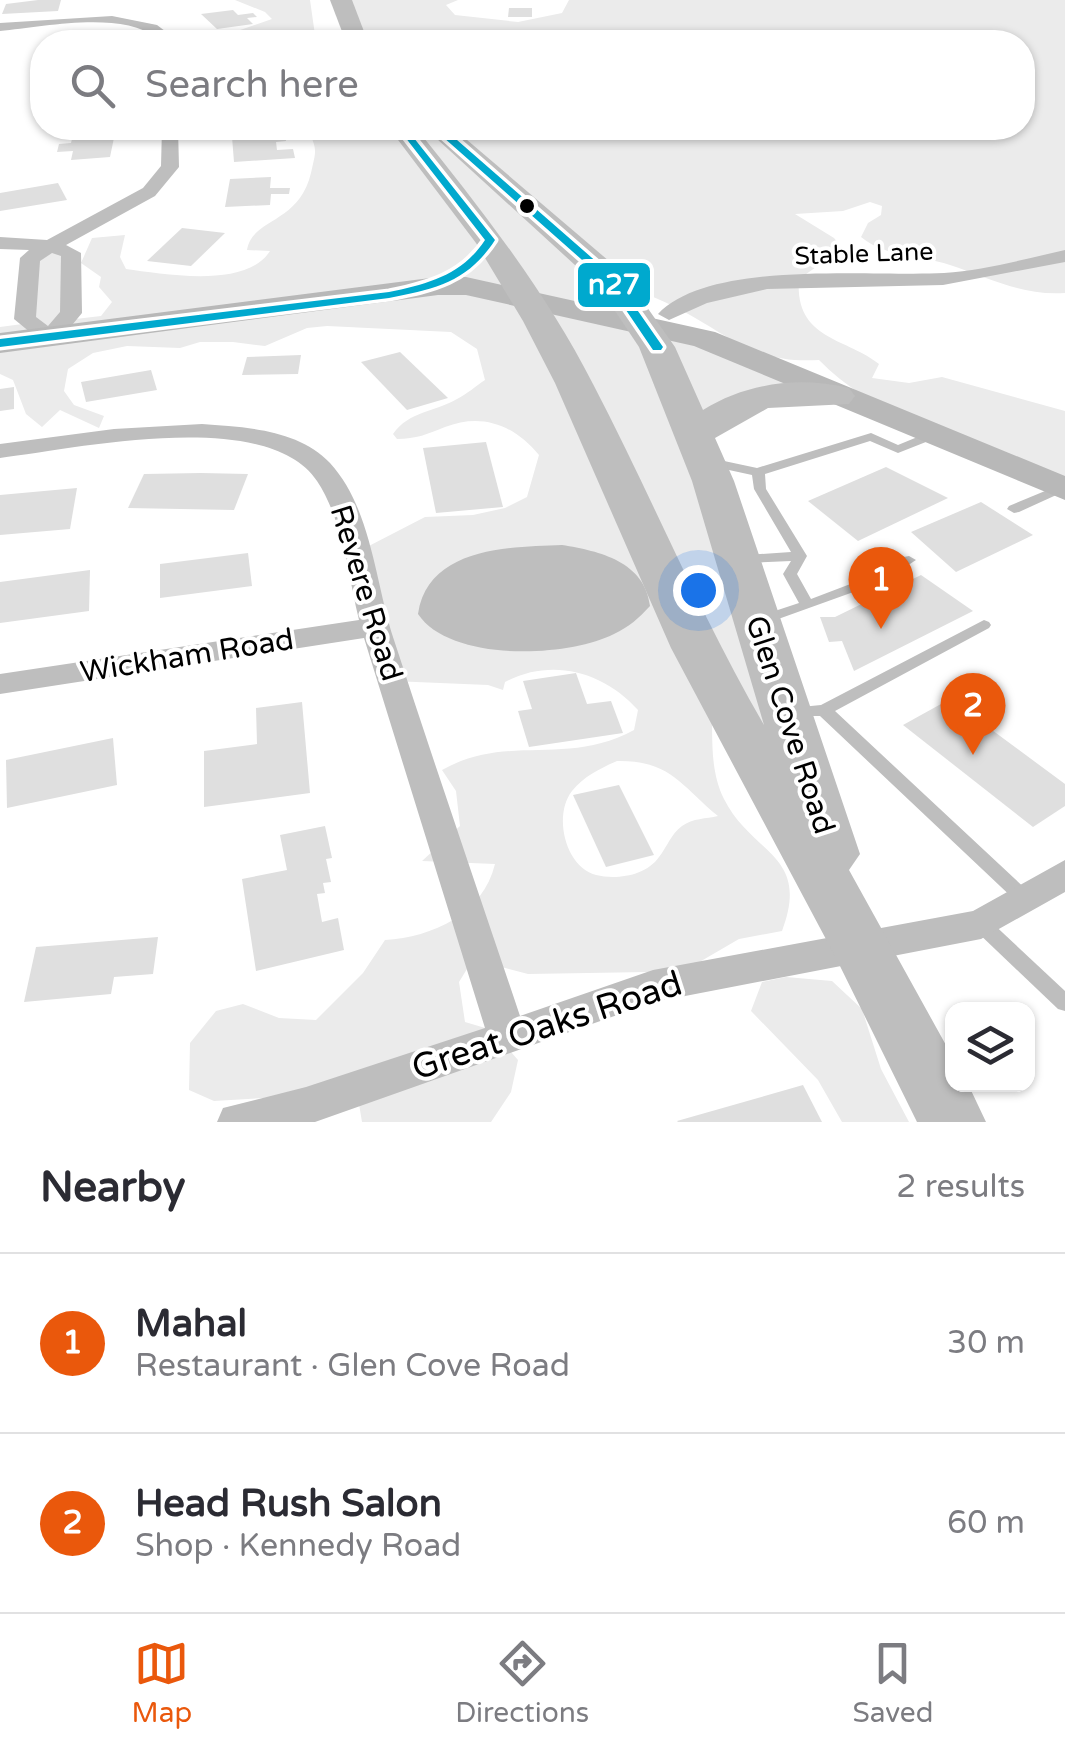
<!DOCTYPE html>
<html lang="en">
<head>
<meta charset="utf-8">
<style>
	:root { --surface:#fff; --page:#f2f2f3; --text:#2b2b33; --muted:#7c7c81; --line:#e1e1e2; --accent:#ea580c }
	body { margin:0; font-family:"Varela Round",sans-serif; background:var(--page); color:var(--text) }
	.controls { position:absolute; right:30px; bottom:30px; display:grid; overflow:hidden; border-radius:20px; box-shadow:0 2px 8px #0004 }
	.controls button { width:90px; height:90px; display:grid; place-items:center; padding:0; border:0; border-bottom:2px solid var(--line); background:var(--surface); color:var(--text); font:50px sans-serif }
	.you { position:absolute; left:698px; top:590px; width:35px; height:35px; margin:-25px; border:8px solid #fff; border-radius:50%; background:#1a73e8; box-shadow:0 0 0 15px #1a73e833 }
	.badge { display:grid; place-items:center; width:65px; height:65px; border-radius:50%; background:var(--accent); color:#fff; font-size:32px; font-weight:700 }
	.pin { position:absolute; translate:-50% -82px; filter:drop-shadow(0 2px 5px #0008) }
	.pin::after { content:''; position:absolute; top:52px; width:35px; height:30px; background:inherit; clip-path:polygon(0 0,100% 0,50% 100%) }
	.list { margin:0; padding:0; list-style:none }
	h2 { display:flex; justify-content:space-between; align-items:center; height:130px; margin:0; padding:0 40px; font-size:42px }
	h2 small { font-size:32px; font-weight:400; color:var(--muted) }
	.list li { display:grid; grid-template-columns:65px 1fr auto; gap:30px; align-items:center; box-sizing:border-box; height:180px; padding:0 40px; border-top:2px solid var(--line) }
	.list b { display:block; font-size:38px; white-space:nowrap }
	.list p { margin:0; font-size:32px; white-space:nowrap; color:var(--muted) }
	.list em { font-size:32px; font-style:normal; color:var(--muted) }
	.icon { flex:none; width:55px; height:55px; fill:none; stroke:currentColor; stroke-width:2; stroke-linecap:round; stroke-linejoin:round }
	.map { position:relative; flex:none; width:1065px; height:1122px; overflow:hidden }
	.search { position:absolute; background:var(--surface); box-shadow:0 2px 8px #0004; left:30px; right:30px; top:30px; height:110px; display:flex; align-items:center; gap:25px; box-sizing:border-box; padding:0 35px; border-radius:40px; color:var(--muted); font-size:38px }
	.sheet { height:490px; background:var(--surface) }
	nav { display:flex; justify-content:space-around; align-items:center; box-sizing:border-box; height:140px; border-top:2px solid var(--line); background:var(--surface); font-size:28px; color:var(--muted) }
	nav a { display:grid; justify-items:center; gap:5px }
	nav .on { color:var(--accent) }
	.map>svg:first-child { display:block }
	.green { fill:#ebebeb; fill-rule:evenodd }
	.water { fill:#bebebe }
	.building { fill:#dfdfdf }
	.lines { fill:none; stroke-linecap:round; stroke-linejoin:round }
	.lane { fill:#bebebe; fill-rule:evenodd }
	.street { fill:#bebebe; fill-rule:evenodd }
	.secondary { fill:#b8b8b8; fill-rule:evenodd }
	.primary { fill:#bebebe; fill-rule:evenodd }
	.bus-1-casing { stroke:#fff; stroke-width:7 }
	.bus-1 { fill:#00a9ce; fill-rule:evenodd }
	.bus-dot { fill:#000; stroke:#fff; stroke-width:4 }
	.labels { text-anchor:middle; dominant-baseline:central; stroke-width:8; stroke-linejoin:round; paint-order:stroke }
	.far-street-label { font-size:25px; fill:#000; stroke:#fff }
	.street-label { font-size:30px; fill:#000; stroke:#fff }
	.near-street-label { font-size:35px; fill:#000; stroke:#fff }
	.line-badge { stroke:#fff; stroke-width:4 }
	.badge-label { font-size:28px; text-anchor:middle; font-weight:bold; fill:#fff }
</style>
</head>
<body>
<div class="map">
<svg width="1065" height="1122" viewBox="0 0 1065 1122">
	<rect width="100%" height="100%" fill="#fff"/>
	<g class="green">
		<polygon points="235,0 310,0 316,42 283,42 283,38 223,36 272,19 265,12"/>
		<path d="M341,0h117l-12,5 9,10 63,7 44,-9 7,-13h496v293c-43,3 -75,-15 -115,-28 -30,-10 -63,-7 -89,-28l7,-14 13,-8 1,-9 -12,-4 -27,9 -48,3 39,24 10,12 -1,8 -24,7 -20,14c-5,61 49,59 80,85l-7,14 37,5 33,-6 123,34v67c-84,-31 -182,-53 -246,-118 -67,4 -90,-26 -146,-54 -19,-10 -40,-16 -59,-24l38,43 52,14 102,54 -112,43 167,510 -150,-247c3,34 -3,68 13,100 28,56 87,55 58,132l-43,8 -43,25 -48,8 -120,2 -38,-10 -23,5 -8,13 6,40 27,8 26,30 -7,32 -20,30h-129l-3,-18 -79,-7 -66,4 -25,-11 1,-47 26,-32 27,-7 36,14 37,2 47,-47 22,-33c48,-3 98,-26 110,-76l-73,-3 38,-35 -4,-35 -14,-21c65,-37 124,-3 192,-40l4,-20c-34,-38 -86,-53 -133,-28l-2,8 -15,-5 -96,-4 -27,-133 60,-31 48,-2 32,-7 22,-11 12,-42c-24,-29 -56,-43 -94,-28 -17,7 -29,12 -48,12l-4,-5c16,-23 42,-22 64,-35 10,-5 19,-13 28,-19l-8,-31 -26,-17 -124,-6 -20,2 -42,18 -32,-4h-33l-20,6 -53,-2 -34,7 -25,16 -4,22 10,14 30,11 -5,12 -39,-18 -18,17 -16,-13 -13,-34 -13,-6v-47l30,-4v-65l20,-12 21,7 -4,67 34,-4 11,-14 -13,-15 2,-10 -20,-14 11,-25 33,-3 -5,22 6,12c38,5 120,20 144,-18l-23,-1c5,-32 52,-26 64,-77 5,-23 7,-23 -4,-45h91l5,6 -1,-6h620v-86h-665zM617,761c54,-1 64,25 101,55 -12,3 -25,2 -36,10 -11,8 -15,21 -23,31 -13,19 -43,23 -63,18 -31,-8 -43,-60 -24,-84 12,-15 29,-23 45,-30z"/>
		<polygon points="786,977 832,981 862,1009 881,1069 909,1122 842,1122 818,1080 751,1011 762,982"/>
	</g>
	<path class="water" d="M562,545c38,6 83,17 88,61 -11,12 -21,21 -36,28 -48,24 -164,28 -196,-20 10,-67 92,-67 144,-69z"/>
	<g class="building">
		<polygon points="38,0 61,0 58,11 2,14 6,4"/>
		<polygon points="509,8 532,8 532,17 508,17"/>
		<polygon points="233,10 238,15 253,13 257,17 247,18 253,24 217,29 201,14"/>
		<polygon points="111,34 110,42 52,42 53,38"/>
		<polygon points="115,133 110,157 71,160 73,151 57,152 59,144 71,143 73,135"/>
		<polygon points="285,133 286,141 276,142 277,150 293,149 295,158 234,162 232,137"/>
		<polygon points="271,177 270,188 290,188 289,194 271,194 270,205 225,207 230,179"/>
		<polygon points="58,183 67,200 0,211 0,193"/>
		<polygon points="182,228 225,233 191,266 147,261"/>
		<polygon points="400,352 448,398 407,410 361,362"/>
		<polygon points="301,355 298,374 242,375 247,357"/>
		<polygon points="151,370 157,390 86,402 81,382"/>
		<polygon points="14,387 14,409 0,411 0,389"/>
		<polygon points="486,442 503,507 436,513 423,448"/>
		<polygon points="886,467 948,498 858,541 808,501"/>
		<polygon points="201,473 248,474 234,510 128,508 144,474"/>
		<polygon points="77,488 70,529 0,535 0,495"/>
		<polygon points="981,502 1033,535 956,572 911,532"/>
		<polygon points="248,553 252,586 160,598 160,564"/>
		<polygon points="90,570 89,611 0,623 0,582"/>
		<polygon points="921,575 973,611 854,671 842,641 829,642 820,617 835,617"/>
		<polygon points="576,673 587,704 611,701 623,733 529,747 518,711 532,709 523,681"/>
		<polygon points="950,699 1065,784 1065,806 1033,827 903,725"/>
		<polygon points="302,702 310,793 204,807 204,751 257,744 256,708"/>
		<polygon points="113,738 117,785 7,808 6,760"/>
		<polygon points="619,785 654,855 606,867 573,795"/>
		<polygon points="325,826 332,858 326,859 331,882 323,883 325,893 317,894 322,922 338,918 344,950 256,971 242,879 287,870 280,835"/>
		<polygon points="158,937 153,974 114,977 111,994 24,1002 36,947"/>
		<polygon points="803,1085 822,1122 678,1122 677,1121"/>
	</g>
	<g class="lines">
		<g class="lane">
			<polygon points="932,431 936,432 938,435 936,438 898,453 870,441 765,474 766,489 807,556 797,574 811,599 874,575 904,557 909,556 916,560 884,581 770,622 760,622 758,619 760,616 799,603 783,574 791,561 746,563 739,559 746,555 791,552 754,489 752,475 706,465 704,462 706,459 710,458 757,468 871,433 898,445"/>
			<polygon points="1062,484 1065,485 1065,491 1019,512 1014,513 1007,509 1009,506"/>
			<polygon points="984,620 989,622 991,625 989,628 835,711 1031,894 1034,899 1031,904 1025,906 1019,904 820,716 791,716 789,712 791,708 821,705"/>
			<polygon points="981,917 988,919 1065,991 1065,1011 1058,1009 974,929 972,924 974,919"/>
		</g>
		<g class="street">
			<path d="M112,16l45,9 12,9 1,8h-14l1,-4c-36,-28 -114,-11 -157,-7v-8z"/>
			<path d="M162,128h16l1,39 -24,29 -89,49 15,8 1,60 -24,29h-16l-28,-23 6,-61 9,-8 -29,-1v-12l47,3 96,-52 18,-22zM52,253l9,3 -1,56 -12,14 -12,-9 4,-56z"/>
			<path d="M1065,250v12l-122,23 -176,4 -60,14 -38,17 -11,-6c52,-55 214,-37 286,-41 41,-3 81,-14 121,-23z"/>
			<path d="M202,424c42,3 96,5 128,39 42,46 45,120 64,177 41,126 84,251 126,376l133,-46 320,-59 92,-51v32l-84,47 -327,63 -339,120h-98l6,-14 83,-21 179,-59 -121,-390 -364,56v-20l359,-54c-11,-45 -16,-100 -42,-139 -50,-75 -242,-32 -317,-23v-14l114,-15z"/>
		</g>
		<polygon class="secondary" points="438,277 466,277 715,332 1065,476 1065,500 694,346 466,295 438,295 0,353 0,333"/>
		<g class="primary">
			<polygon points="330,0 352,0 368,42 346,42"/>
			<path d="M389,128h27c65,81 129,162 177,256 59,113 107,231 171,341l-72,-244 -53,-134 -40,-60 -174,-159h28l170,145 52,74 28,63c43,-27 96,-34 146,-22l6,8 -6,8 -81,4 -53,30 19,43 126,373 -11,16 103,186v28h16l18,38h-69l-81,-164 -165,-310 -116,-265 -32,-62 -47,-78z"/>
		</g>
		<defs>
			<g id="bus-1">
				<path d="M398,128h8l89,112c-27,42 -60,49 -106,58l-389,49v-8l389,-47c39,-8 73,-17 96,-52z"/>
				<polygon points="443,133 449,133 615,278 663,347 661,350 653,350 607,282 443,137"/>
			</g>
		</defs>
		<use href="#bus-1" class="bus-1-casing"/>
		<use href="#bus-1" class="bus-1"/>
	</g>
	<circle class="bus-dot" cx="527" cy="206" r="9"/>
	<g class="labels">
		<g class="far-street-label">
			<text transform="translate(864 254) rotate(-2)">Stable Lane</text>
		</g>
		<g class="street-label">
			<text transform="translate(366 593) rotate(73)">Revere Road</text>
			<text transform="translate(187 656) rotate(-9)">Wickham Road</text>
			<text transform="translate(790 725) rotate(72)">Glen Cove Road</text>
		</g>
		<g class="near-street-label">
			<text transform="translate(547 1026) rotate(-18)">Great Oaks Road</text>
		</g>
	</g>
	<rect class="line-badge" x="576" y="261" width="76" height="48" rx="10" fill="#00a9ce"/>
	<g class="badge-label">
		<text x="614" y="294">n27</text>
	</g>
</svg>
<div class="controls">
<button><svg class="icon" aria-label="layers" viewBox="0 0 24 24"><path d="M12 4l9 5-9 5-9-5zM3 14l9 5 9-5"/></svg></button>
</div>
<div class="you"></div>
<div class="pin badge" style="left:881px;top:629px">1</div>
<div class="pin badge" style="left:973px;top:755px">2</div>
<div class="search"><svg class="icon" aria-label="search" viewBox="0 0 24 24"><circle cx="10" cy="10" r="6"/><path d="M15 15l6 6"/></svg>Search here</div>
</div>
<section class="sheet">
<h2>Nearby<small>2 results</small></h2>
<ul class="list">
<li><span class="badge">1</span><div><b>Mahal</b><p>Restaurant · Glen Cove Road</p></div><em>30 m</em></li>
<li><span class="badge">2</span><div><b>Head Rush Salon</b><p>Shop · Kennedy Road</p></div><em>60 m</em></li>
</ul>
</section>
<nav>
<a class="on"><svg class="icon" aria-label="map" viewBox="0 0 24 24"><path d="M3 6l6-2 6 2 6-2v14l-6 2-6-2-6 2zM9 4v14M15 6v14"/></svg>Map</a>
<a><svg class="icon" aria-label="directions" viewBox="0 0 24 24"><path d="M12 3l9 9-9 9-9-9zM9 14v-3h6M13 9l2 2-2 2"/></svg>Directions</a>
<a><svg class="icon" aria-label="saved" viewBox="0 0 24 24"><path d="M7 4h10v16l-5-4-5 4z"/></svg>Saved</a>
</nav>
</body>
</html>
